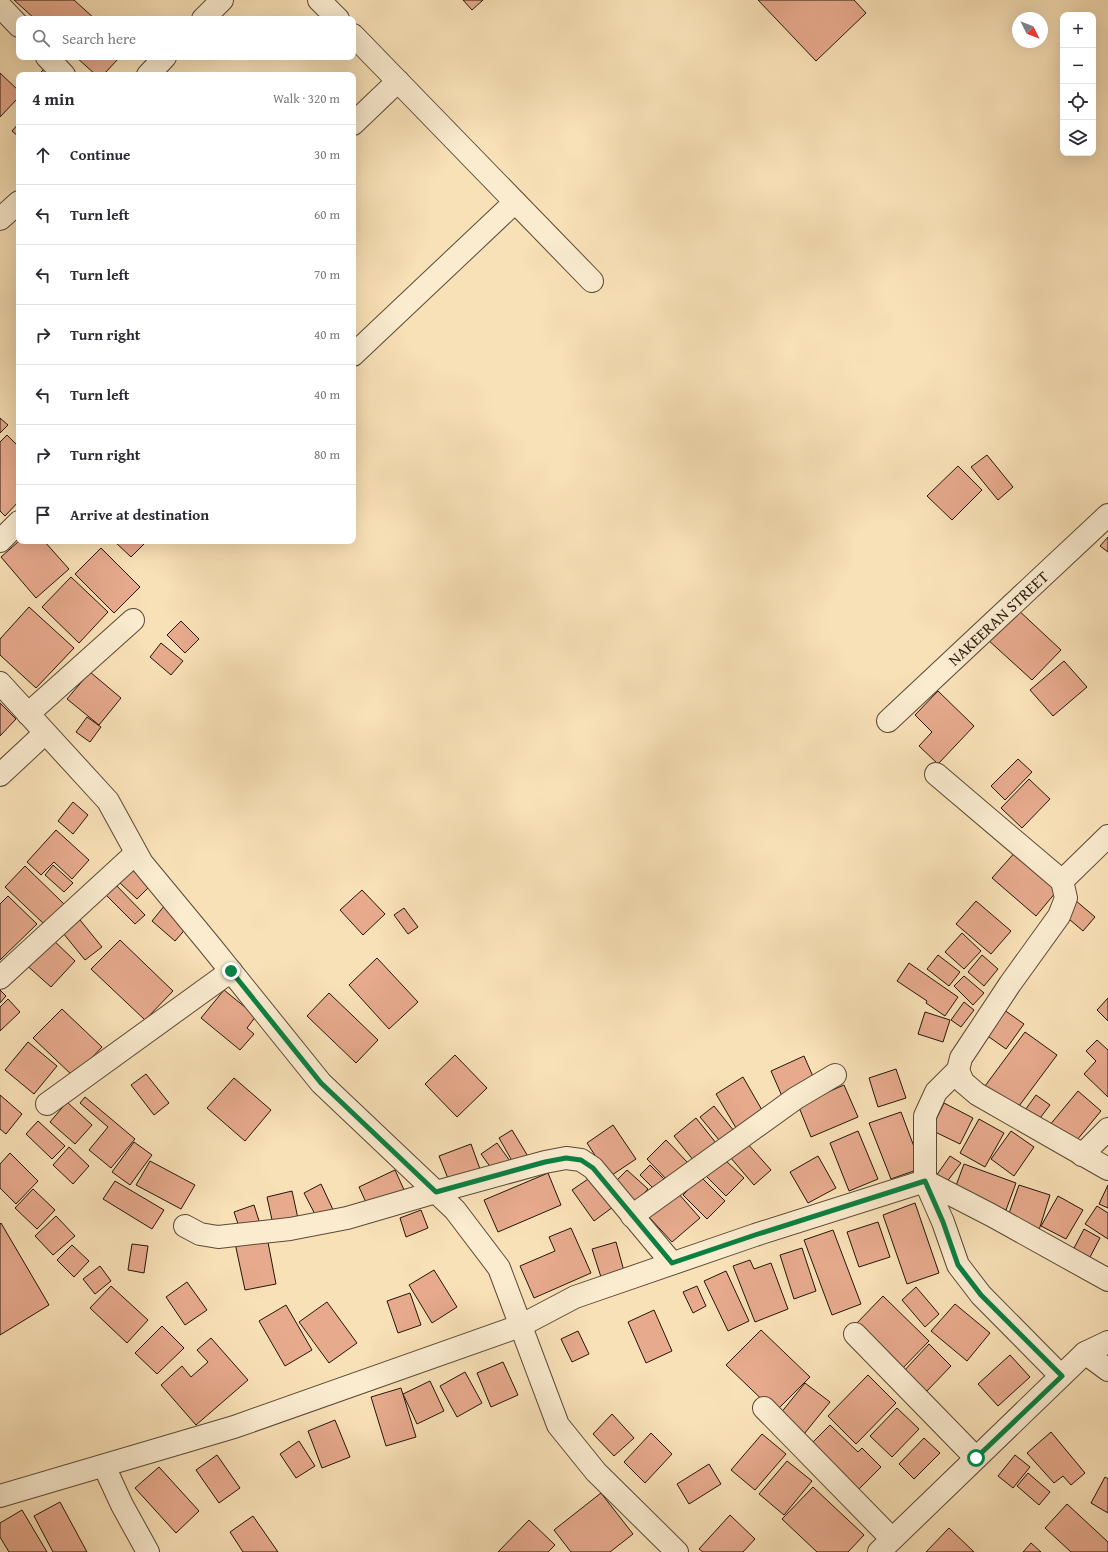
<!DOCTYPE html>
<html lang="en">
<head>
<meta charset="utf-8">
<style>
	:root { --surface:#fff; --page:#f2f2f3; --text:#2b2b33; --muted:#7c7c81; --line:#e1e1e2 }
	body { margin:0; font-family:"Gentium Book Plus",serif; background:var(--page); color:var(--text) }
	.controls { position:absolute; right:12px; top:12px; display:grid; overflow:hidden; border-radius:8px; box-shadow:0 4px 16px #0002 }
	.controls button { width:36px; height:36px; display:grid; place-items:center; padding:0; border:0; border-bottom:1px solid var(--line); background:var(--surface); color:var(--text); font:20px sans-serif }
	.compass { position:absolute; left:1012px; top:12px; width:36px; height:36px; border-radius:50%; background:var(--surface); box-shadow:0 4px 16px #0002; rotate:132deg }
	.stop { position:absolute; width:12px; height:12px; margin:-9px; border:3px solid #0b8043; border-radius:50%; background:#fff }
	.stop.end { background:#0b8043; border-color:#fff; box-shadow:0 1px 4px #0008 }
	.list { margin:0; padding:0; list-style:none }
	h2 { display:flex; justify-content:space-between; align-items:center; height:52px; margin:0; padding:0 16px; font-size:17px }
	h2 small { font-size:13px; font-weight:400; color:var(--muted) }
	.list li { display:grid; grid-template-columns:26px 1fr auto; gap:12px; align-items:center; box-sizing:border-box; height:60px; padding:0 16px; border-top:1px solid var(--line) }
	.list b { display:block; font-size:15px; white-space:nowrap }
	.list em { font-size:13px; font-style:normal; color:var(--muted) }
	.icon { flex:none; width:22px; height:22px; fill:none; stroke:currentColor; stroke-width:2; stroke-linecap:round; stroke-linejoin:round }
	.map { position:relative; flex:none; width:1108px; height:1552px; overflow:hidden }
	.search { position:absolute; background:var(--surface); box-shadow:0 4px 16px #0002; left:16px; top:16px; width:340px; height:44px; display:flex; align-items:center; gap:10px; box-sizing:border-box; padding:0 14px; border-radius:8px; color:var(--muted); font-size:15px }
	.panel { position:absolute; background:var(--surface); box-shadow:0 4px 16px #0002; left:16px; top:72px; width:340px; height:472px; border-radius:8px }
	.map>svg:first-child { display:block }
	.building { fill:#e7aa8d; stroke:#24160b }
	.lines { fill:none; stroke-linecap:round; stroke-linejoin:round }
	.minor-casing { stroke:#594936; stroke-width:24 }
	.tertiary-casing { stroke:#594936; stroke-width:24 }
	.minor { stroke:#fbecd0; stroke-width:22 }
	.tertiary { stroke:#fbecd0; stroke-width:22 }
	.route { stroke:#0b8043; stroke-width:5 }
	.labels { text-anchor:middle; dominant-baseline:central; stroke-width:3; stroke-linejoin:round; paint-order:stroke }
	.street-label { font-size:16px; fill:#24160b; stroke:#fbecd0 }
</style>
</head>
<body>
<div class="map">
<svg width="1108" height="1552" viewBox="0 0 1108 1552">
	<rect width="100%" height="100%" fill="#f9e1b7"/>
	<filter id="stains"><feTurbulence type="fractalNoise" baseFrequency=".005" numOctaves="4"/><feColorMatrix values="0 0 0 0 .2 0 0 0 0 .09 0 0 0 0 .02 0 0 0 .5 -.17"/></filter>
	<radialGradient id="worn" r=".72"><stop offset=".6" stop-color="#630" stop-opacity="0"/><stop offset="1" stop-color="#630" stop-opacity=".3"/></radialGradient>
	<g class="building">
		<polygon points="14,0 74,0 95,19 35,19"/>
		<polygon points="463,0 483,0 472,10"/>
		<polygon points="758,0 854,0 866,13 816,61"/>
		<polygon points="76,57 120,57 103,75 96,75"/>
		<polygon points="45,68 52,75 38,75"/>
		<polygon points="0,73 19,91 19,97 0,117"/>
		<polygon points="19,123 19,137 12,131"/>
		<polygon points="0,418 8,425 0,433"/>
		<polygon points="7,435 19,447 19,501 5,516 0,511 0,442"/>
		<polygon points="987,455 1013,487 998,500 971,467"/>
		<polygon points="958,466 982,490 952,520 927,496"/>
		<polygon points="1108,537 1108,552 1100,546"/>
		<polygon points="19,541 44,541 69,569 36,598 1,557"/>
		<polygon points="114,541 147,541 131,557"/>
		<polygon points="101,548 140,587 114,613 75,574"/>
		<polygon points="71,577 108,612 79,643 42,607"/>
		<polygon points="29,607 74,648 36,688 0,655 0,639"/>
		<polygon points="1016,608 1061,650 1032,680 987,639"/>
		<polygon points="181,621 199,639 185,653 167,635"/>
		<polygon points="161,643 183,661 171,675 150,657"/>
		<polygon points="1064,661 1087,687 1053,716 1030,690"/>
		<polygon points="90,672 121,698 99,725 67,699"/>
		<polygon points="938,691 974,726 938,764 919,746 932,732 915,715"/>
		<polygon points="0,703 16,719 0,736"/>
		<polygon points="87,717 101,727 90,742 76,732"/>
		<polygon points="1018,759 1032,772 1005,800 991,786"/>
		<polygon points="1029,779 1050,799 1022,828 1001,808"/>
		<polygon points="73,802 88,815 73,834 58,821"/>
		<polygon points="56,830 89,860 72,879 54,862 41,875 27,862"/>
		<polygon points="1018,849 1061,886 1036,916 992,878"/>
		<polygon points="53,865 73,883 64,892 45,875"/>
		<polygon points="135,865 153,883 137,899 119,882"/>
		<polygon points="25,866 64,904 44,924 5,887"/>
		<polygon points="115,884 145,915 135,924 105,894"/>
		<polygon points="362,890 385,914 363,935 340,910"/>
		<polygon points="8,896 37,924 0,960 0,904"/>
		<polygon points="1075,900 1095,917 1083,931 1063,914"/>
		<polygon points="976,901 1011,931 991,954 956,924"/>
		<polygon points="165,905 189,925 175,941 152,921"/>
		<polygon points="404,908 418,927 408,934 394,915"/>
		<polygon points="80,920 102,947 85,960 63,933"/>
		<polygon points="962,933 981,951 964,969 945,952"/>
		<polygon points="48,935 75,961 51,987 23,962"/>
		<polygon points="120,940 173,991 145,1020 91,969"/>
		<polygon points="938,955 960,972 949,986 927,969"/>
		<polygon points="982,955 998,969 984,986 968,972"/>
		<polygon points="377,958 418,1002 389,1029 349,985"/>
		<polygon points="909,963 958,997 945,1016 926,1003 927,1001 897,981"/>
		<polygon points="964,976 984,993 973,1005 954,986"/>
		<polygon points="0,990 6,996 0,1003"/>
		<polygon points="224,990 256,1016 247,1028 254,1034 240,1050 201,1018"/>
		<polygon points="329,993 378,1040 356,1063 307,1016"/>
		<polygon points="1108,998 1108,1021 1097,1010"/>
		<polygon points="8,999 20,1012 0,1031 0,1007"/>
		<polygon points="964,1002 974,1010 961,1027 951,1020"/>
		<polygon points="1000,1007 1024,1024 1006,1049 982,1032"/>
		<polygon points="62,1009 102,1047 74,1077 33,1038"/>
		<polygon points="925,1012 950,1020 943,1042 918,1034"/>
		<polygon points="1025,1032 1057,1055 1016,1110 985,1086"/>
		<polygon points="1097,1040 1108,1050 1108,1097 1084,1074 1096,1061 1086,1051"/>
		<polygon points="28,1042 57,1066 34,1094 5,1070"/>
		<polygon points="455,1055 487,1088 457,1117 425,1084"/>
		<polygon points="804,1056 815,1081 782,1096 771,1071"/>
		<polygon points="896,1069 906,1098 878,1107 869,1078"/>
		<polygon points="146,1074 169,1103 154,1115 131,1085"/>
		<polygon points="743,1077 766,1117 739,1133 716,1094"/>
		<polygon points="234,1078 271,1110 245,1141 207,1108"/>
		<polygon points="844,1085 858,1117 811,1137 798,1105"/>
		<polygon points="1078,1091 1101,1111 1072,1146 1049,1126"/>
		<polygon points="0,1095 22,1114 6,1134 0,1129"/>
		<polygon points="1036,1095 1050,1105 1037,1122 1023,1113"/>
		<polygon points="85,1097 135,1139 111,1168 89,1150 108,1127 80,1103"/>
		<polygon points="67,1102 92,1125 75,1144 50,1122"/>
		<polygon points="944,1103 973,1118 960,1144 931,1130"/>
		<polygon points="714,1106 738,1136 724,1146 700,1117"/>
		<polygon points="901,1112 922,1168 891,1179 869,1123"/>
		<polygon points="696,1118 720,1148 698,1166 674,1136"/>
		<polygon points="979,1119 1004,1133 985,1167 960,1153"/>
		<polygon points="38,1121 65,1146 52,1159 26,1134"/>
		<polygon points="613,1125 636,1159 609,1177 587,1143"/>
		<polygon points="512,1130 529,1158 515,1166 499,1138"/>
		<polygon points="858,1131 878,1179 849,1191 830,1143"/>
		<polygon points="1011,1131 1034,1147 1014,1176 991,1159"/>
		<polygon points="666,1140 689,1164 670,1183 647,1159"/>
		<polygon points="134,1142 152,1155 130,1185 112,1172"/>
		<polygon points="746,1142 771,1170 754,1185 730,1157"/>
		<polygon points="497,1143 510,1161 494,1172 481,1154"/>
		<polygon points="471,1144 480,1169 449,1181 439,1156"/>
		<polygon points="69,1147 89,1166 73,1184 53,1165"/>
		<polygon points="10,1153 38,1181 16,1204 0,1188 0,1164"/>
		<polygon points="818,1156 836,1188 808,1203 790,1172"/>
		<polygon points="950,1156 961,1163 946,1183 936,1176"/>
		<polygon points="724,1159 744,1178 726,1196 706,1176"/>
		<polygon points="150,1161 195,1185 181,1209 136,1185"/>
		<polygon points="964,1164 1016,1183 1006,1210 954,1191"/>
		<polygon points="650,1165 666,1181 656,1191 640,1175"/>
		<polygon points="395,1170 405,1192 369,1209 359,1187"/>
		<polygon points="627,1170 648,1189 634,1204 613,1184"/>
		<polygon points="548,1173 561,1205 498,1232 484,1200"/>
		<polygon points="591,1177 613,1207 594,1221 572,1190"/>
		<polygon points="701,1177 725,1201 707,1219 683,1195"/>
		<polygon points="115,1181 164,1210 152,1229 103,1199"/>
		<polygon points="321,1184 335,1214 319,1222 304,1193"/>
		<polygon points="1019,1185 1050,1195 1039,1230 1007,1219"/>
		<polygon points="1108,1185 1108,1208 1099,1204"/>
		<polygon points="33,1189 55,1210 37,1229 15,1208"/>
		<polygon points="292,1191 299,1223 274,1229 267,1197"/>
		<polygon points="677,1192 700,1218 672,1242 649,1217"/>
		<polygon points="1058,1196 1083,1210 1066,1239 1041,1226"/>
		<polygon points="915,1203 939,1273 907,1284 883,1215"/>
		<polygon points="254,1205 260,1224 240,1230 234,1212"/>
		<polygon points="1097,1206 1108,1213 1108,1239 1085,1224"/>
		<polygon points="421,1210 428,1228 406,1237 400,1218"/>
		<polygon points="56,1216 75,1236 53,1255 35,1236"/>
		<polygon points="878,1222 890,1257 859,1267 847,1232"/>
		<polygon points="1,1223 49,1305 0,1335 0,1224"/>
		<polygon points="571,1228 591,1273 534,1298 520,1266 555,1251 549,1237"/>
		<polygon points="1084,1229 1100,1238 1089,1259 1073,1250"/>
		<polygon points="833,1230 861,1304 832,1315 804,1240"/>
		<polygon points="267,1237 276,1284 245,1290 235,1243"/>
		<polygon points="616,1242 624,1271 601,1277 592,1249"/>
		<polygon points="132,1244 148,1246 144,1273 128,1270"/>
		<polygon points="72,1245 89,1261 74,1277 57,1260"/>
		<polygon points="802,1248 816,1291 794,1299 780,1255"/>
		<polygon points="750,1260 754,1269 771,1263 788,1309 755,1322 733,1266"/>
		<polygon points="100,1266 111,1281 95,1294 83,1279"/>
		<polygon points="434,1270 457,1307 432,1323 409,1285"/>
		<polygon points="726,1271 749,1321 728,1331 704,1281"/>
		<polygon points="187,1282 207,1310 185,1325 166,1297"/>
		<polygon points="111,1286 148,1320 127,1343 90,1308"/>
		<polygon points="697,1286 706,1306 693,1313 683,1292"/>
		<polygon points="916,1287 939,1314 925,1327 902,1300"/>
		<polygon points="410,1293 421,1325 398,1333 387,1301"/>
		<polygon points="883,1296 929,1341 901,1370 855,1325"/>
		<polygon points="327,1302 357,1343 329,1363 299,1322"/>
		<polygon points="955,1304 990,1333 967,1361 931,1331"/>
		<polygon points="286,1305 312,1350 285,1366 259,1321"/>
		<polygon points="654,1310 672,1351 646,1363 628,1322"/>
		<polygon points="162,1326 184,1348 157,1374 135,1353"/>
		<polygon points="761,1330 810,1377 775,1412 726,1365"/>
		<polygon points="578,1331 589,1354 572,1362 561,1339"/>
		<polygon points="211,1338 248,1380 196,1425 161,1385 182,1366 191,1377 208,1362 197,1350"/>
		<polygon points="929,1344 951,1366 925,1393 903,1372"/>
		<polygon points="1010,1355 1030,1377 998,1406 978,1384"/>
		<polygon points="503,1362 518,1395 491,1407 477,1373"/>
		<polygon points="465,1372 482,1403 457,1417 440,1386"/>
		<polygon points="868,1375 896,1403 856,1444 828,1416"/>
		<polygon points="430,1381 444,1411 417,1424 403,1394"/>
		<polygon points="805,1383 830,1402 804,1434 780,1414"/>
		<polygon points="401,1388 416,1437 386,1446 371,1397"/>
		<polygon points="897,1408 919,1429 892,1457 870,1436"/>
		<polygon points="612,1414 634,1438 614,1456 593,1434"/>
		<polygon points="335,1420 350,1457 322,1468 308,1431"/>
		<polygon points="830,1425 858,1452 862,1448 881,1467 856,1492 809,1446"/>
		<polygon points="1051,1432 1085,1473 1071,1485 1063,1476 1054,1483 1027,1453"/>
		<polygon points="651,1433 672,1454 645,1483 624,1462"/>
		<polygon points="762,1434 786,1454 755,1490 731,1470"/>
		<polygon points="924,1438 940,1453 914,1479 899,1464"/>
		<polygon points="299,1441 315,1466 296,1478 280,1454"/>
		<polygon points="217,1455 240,1488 219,1503 196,1470"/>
		<polygon points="1015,1455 1030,1467 1013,1488 998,1476"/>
		<polygon points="787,1461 812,1481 784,1515 759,1494"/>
		<polygon points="709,1464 721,1484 689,1504 677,1484"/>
		<polygon points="159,1467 199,1511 176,1533 135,1488"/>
		<polygon points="1028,1473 1050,1492 1039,1505 1017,1486"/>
		<polygon points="1105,1477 1108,1479 1108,1513 1091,1503"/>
		<polygon points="813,1487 864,1535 848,1552 817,1552 782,1519"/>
		<polygon points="601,1493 633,1534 610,1552 571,1552 554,1530"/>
		<polygon points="60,1502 87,1552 53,1552 34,1516"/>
		<polygon points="1067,1504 1108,1542 1108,1552 1071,1552 1045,1528"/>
		<polygon points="22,1510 47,1552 9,1552 0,1537 0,1523"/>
		<polygon points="730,1515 755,1539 743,1552 703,1552 699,1549"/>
		<polygon points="253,1516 278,1552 243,1552 230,1532"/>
		<polygon points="529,1520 555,1545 548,1552 498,1552"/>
		<polygon points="949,1528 974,1552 926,1552"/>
		<polygon points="1031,1543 1041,1552 1023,1552"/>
	</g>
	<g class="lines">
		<defs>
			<g id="minor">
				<polyline points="319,0 338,19"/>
				<polyline points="0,6 19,26"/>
				<polyline points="203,19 222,0"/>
				<polyline points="353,35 592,281"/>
				<polyline points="47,57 64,75"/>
				<polyline points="148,75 165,57"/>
				<polyline points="353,124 398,81"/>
				<polyline points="0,219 19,202"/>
				<polyline points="353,355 515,202"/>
				<polyline points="0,541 19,522"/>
				<polyline points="0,683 108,801 142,863 209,944 321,1083 455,1210 499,1268 558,1425 596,1472 677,1552"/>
				<polyline points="28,714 133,620"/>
				<polyline points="936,774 1062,881 1066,898 1059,916 1010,984 961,1058 958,1070 963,1082 977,1094 1108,1169"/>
				<polyline points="0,775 45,733"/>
				<polyline points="1062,881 1108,836"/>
				<polyline points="0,978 136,853"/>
				<polyline points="958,1070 936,1092 925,1116 925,1181 991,1215 1108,1280"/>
				<polyline points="47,1104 231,971"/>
				<polyline points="1082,1155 1108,1129"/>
				<polyline points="632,1216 796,1098 835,1075"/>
				<polyline points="185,1226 200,1234 218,1237 290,1229 347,1218 436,1192 545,1162 566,1158 581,1160 593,1168 672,1263"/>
				<polyline points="855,1334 976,1458"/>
				<polyline points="1085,1353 1108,1342"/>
				<polyline points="764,1408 892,1539"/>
				<polyline points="104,1466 122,1505 148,1552"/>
				<polyline points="0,1496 234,1427 520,1326 575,1297 755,1235 925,1181 943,1222 958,1265 981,1295 1061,1376"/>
				<polyline points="879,1552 1085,1353 1108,1370"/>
			</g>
			<polyline id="tertiary" points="888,721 1108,515"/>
		</defs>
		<use href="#minor" class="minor-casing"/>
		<use href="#tertiary" class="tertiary-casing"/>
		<use href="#minor" class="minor"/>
		<use href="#tertiary" class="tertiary"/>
	</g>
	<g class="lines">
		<polyline class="route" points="231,971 321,1083 436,1192 545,1162 566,1158 581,1160 593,1168 672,1263 755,1235 925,1181 943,1222 958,1265 981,1295 1062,1376 976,1458"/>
	</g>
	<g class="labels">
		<g class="street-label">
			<text transform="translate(998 618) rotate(-43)">NAKEERAN STREET</text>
		</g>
	</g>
	<rect width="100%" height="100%" filter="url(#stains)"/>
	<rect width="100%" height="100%" fill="url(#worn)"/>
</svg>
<div class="controls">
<button>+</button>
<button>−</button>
<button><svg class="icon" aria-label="locate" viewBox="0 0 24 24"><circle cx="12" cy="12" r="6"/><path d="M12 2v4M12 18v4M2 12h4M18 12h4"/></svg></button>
<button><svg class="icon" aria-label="layers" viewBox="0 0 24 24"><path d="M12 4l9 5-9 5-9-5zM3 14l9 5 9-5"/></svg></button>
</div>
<svg class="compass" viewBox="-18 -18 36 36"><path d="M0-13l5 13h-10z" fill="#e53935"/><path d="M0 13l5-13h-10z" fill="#7c7c81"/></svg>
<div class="stop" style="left:976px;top:1458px"></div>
<div class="stop end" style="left:231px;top:971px"></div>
<div class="search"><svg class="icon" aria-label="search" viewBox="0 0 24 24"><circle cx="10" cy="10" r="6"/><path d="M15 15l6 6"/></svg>Search here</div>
<section class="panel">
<h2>4 min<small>Walk · 320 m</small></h2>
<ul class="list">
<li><svg class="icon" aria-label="ahead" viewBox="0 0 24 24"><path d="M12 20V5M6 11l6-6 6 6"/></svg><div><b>Continue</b></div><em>30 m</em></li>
<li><svg class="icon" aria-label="left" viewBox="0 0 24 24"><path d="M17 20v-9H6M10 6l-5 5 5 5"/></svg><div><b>Turn left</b></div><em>60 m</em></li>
<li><svg class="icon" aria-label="left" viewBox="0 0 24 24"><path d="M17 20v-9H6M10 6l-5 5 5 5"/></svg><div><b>Turn left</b></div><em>70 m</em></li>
<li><svg class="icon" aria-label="right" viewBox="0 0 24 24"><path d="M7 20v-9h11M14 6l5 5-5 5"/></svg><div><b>Turn right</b></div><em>40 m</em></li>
<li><svg class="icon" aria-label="left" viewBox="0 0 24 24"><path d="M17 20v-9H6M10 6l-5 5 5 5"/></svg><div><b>Turn left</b></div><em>40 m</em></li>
<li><svg class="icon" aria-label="right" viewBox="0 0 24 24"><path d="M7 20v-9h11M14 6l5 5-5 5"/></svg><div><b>Turn right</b></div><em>80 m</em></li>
<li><svg class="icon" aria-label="arrive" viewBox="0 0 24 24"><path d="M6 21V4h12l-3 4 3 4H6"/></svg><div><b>Arrive at destination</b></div></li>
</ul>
</section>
</div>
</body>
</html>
